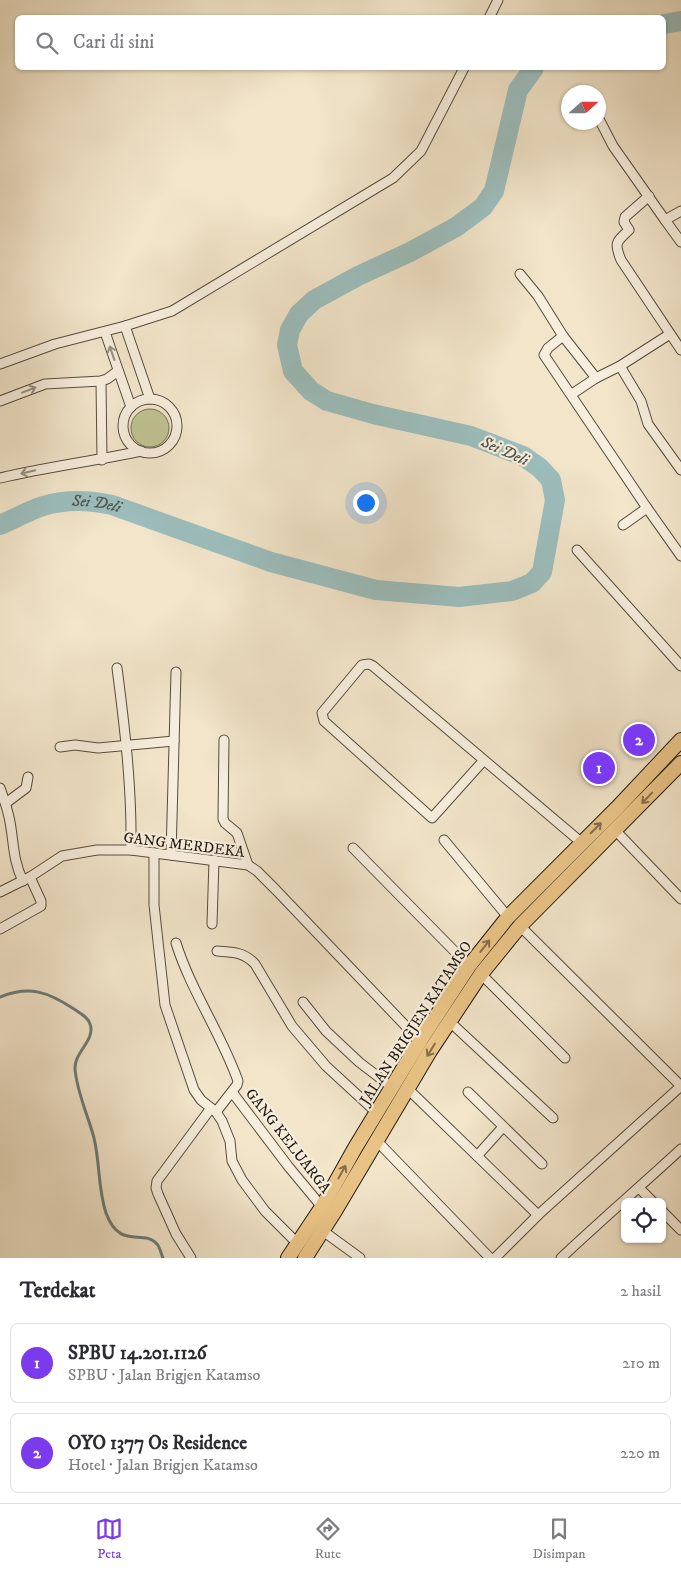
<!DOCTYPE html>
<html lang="id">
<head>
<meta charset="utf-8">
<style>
	:root { --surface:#fff; --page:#f2f2f3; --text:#2b2b33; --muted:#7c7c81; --line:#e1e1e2; --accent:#7c3aed }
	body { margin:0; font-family:"IM FELL DW Pica",serif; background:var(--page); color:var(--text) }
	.controls { position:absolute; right:15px; bottom:15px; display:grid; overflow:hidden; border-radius:8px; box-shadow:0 1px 4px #0004 }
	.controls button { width:45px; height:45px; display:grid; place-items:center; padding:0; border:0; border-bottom:1px solid var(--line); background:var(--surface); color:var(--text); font:25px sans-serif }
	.compass { position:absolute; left:561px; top:85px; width:45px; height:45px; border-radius:50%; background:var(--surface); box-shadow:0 1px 4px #0004; rotate:69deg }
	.you { position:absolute; left:365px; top:502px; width:18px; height:18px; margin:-12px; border:4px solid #fff; border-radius:50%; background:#1a73e8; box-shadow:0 0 0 8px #1a73e833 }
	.badge { display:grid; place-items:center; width:32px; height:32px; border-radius:50%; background:var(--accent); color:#fff; font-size:16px; font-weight:700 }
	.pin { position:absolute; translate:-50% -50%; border:2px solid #fff; box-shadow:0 1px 5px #0006 }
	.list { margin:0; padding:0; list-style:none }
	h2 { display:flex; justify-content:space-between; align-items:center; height:65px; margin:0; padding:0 20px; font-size:21px }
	h2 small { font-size:16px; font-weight:400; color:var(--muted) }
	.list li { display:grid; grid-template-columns:32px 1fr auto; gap:15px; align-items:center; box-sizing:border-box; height:80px; margin:0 10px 10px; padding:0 10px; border:1px solid var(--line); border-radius:8px }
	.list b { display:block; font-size:19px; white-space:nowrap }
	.list p { margin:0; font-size:16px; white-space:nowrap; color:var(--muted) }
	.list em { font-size:16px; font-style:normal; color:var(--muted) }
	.icon { flex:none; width:28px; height:28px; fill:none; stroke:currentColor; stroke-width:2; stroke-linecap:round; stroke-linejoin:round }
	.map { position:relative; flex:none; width:681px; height:1258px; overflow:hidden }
	.search { position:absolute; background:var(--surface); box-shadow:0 1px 4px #0004; left:15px; right:15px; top:15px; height:55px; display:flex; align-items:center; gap:12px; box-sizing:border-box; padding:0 18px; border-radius:8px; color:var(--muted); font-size:19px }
	.sheet { height:245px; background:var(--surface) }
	nav { display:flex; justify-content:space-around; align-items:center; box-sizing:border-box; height:70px; border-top:1px solid var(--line); background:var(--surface); font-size:14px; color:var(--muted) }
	nav a { display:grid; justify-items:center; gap:2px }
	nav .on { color:var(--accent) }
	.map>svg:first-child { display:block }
	.green { fill:#c0c393; stroke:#706e52 }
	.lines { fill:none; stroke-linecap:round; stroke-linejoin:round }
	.stream { stroke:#6b7c78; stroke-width:3 }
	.river { stroke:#9cbebd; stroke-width:20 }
	.street-casing { stroke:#554d3e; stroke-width:11 }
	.primary-casing { stroke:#211a10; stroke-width:16 }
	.street { stroke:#f7eedd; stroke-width:9 }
	.primary { stroke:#e9c285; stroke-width:14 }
	.oneway { stroke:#978f81 }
	.oneway2 { stroke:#856e4a }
	.labels { text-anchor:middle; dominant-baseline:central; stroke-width:4.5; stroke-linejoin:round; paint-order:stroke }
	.street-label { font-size:15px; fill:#211a10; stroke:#f7eedd }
	.water-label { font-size:16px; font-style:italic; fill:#4c534d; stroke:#f7eedd }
</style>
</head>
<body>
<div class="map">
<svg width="681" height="1258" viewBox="0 0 681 1258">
	<rect width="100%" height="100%" fill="#f2e5ca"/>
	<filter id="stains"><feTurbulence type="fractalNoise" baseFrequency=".004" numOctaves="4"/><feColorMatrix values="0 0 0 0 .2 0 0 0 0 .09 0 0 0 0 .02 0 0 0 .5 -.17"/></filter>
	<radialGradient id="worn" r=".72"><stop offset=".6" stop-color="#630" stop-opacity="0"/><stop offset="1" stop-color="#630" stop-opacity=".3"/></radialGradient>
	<circle class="green" cx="150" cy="428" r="19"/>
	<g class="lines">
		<path class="stream" d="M0,997c30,-12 48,-5 74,12 6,4 14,8 16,15 6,16 -16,28 -15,45 2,24 13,46 19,69 6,25 4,51 12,75 14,38 37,15 51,31 3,3 4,10 6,14"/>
		<g class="river">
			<polyline points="664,24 681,21"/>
			<path id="s1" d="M0,525c14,-6 28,-14 43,-19 23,-7 47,-6 69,-1l159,57 105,28 83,7 53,-6 20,-8 10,-11 13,-72 -4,-20 -11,-12 -17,-12 -52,-20 -98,-22 -46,-13 -16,-10 -18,-20 -6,-26 3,-15 9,-16 15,-14 44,-24 52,-24 46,-25 27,-20 11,-16 24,-101 16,-22"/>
		</g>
		<defs>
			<g id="street">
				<polyline points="489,18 498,0"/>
				<polyline points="598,117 613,146 665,220 681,211"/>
				<path d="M649,196l-24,21 -1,5 5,8c-13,12 -15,13 -8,30l60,90"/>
				<polyline points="665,220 681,242"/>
				<polyline points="520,274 538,296 563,336 548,348 544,355 647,508 681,556"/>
				<polyline points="125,326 150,399"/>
				<polyline points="105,332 131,407"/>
				<polyline points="563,336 596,378 572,394"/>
				<polyline points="0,364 55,344 125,326 172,311 393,178 421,151 464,68"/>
				<polyline points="620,366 641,401 648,424 681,470"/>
				<polyline points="596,378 620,366 670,334"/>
				<polyline points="101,381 102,460"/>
				<circle cx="150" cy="426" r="27"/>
				<polyline points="0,401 45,384 101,381 107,379 118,371"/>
				<path d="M0,478c47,-11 94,-17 141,-27"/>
				<polyline points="623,525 647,508"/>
				<polyline points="577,550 681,666"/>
				<path d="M117,668c8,61 15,121 14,182"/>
				<polyline points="224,740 223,819 225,823 237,833 248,865"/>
				<polyline points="60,747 75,745 98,748 174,741"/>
				<polyline points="484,760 432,818 324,721 322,713 362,665 369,664 373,666 582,843"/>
				<path d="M0,788c4,11 8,22 10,34 4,22 3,39 13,59"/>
				<polyline points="6,803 26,788 28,777"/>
				<polyline points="615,830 681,899"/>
				<polyline points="444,840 508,917"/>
				<polyline points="353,848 469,966"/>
				<polyline points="154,853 154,905 165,1005 194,1090 201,1100 216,1112 222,1121 230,1141 232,1161 242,1180 265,1211 298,1244"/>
				<polyline points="171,855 176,672"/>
				<polyline points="0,892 30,877 62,856 97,850 131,850 248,865 257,871 276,890 420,1041"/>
				<polyline points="212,924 214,860"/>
				<polyline points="520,926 681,1086"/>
				<polyline points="0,929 41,906 41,901 30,877"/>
				<path d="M176,943c15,48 45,90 62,138l-1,4 -21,27"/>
				<path d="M217,951c16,1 27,1 38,13l37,62 34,40 51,47"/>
				<polyline points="481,974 565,1058"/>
				<polyline points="303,1002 326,1031 359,1062 393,1088"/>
				<polyline points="449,1021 553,1118"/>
				<polyline points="408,1089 538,1215"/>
				<polyline points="232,1092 288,1166 322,1207"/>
				<polyline points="468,1092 542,1164"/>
				<polyline points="376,1140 490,1258"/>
				<polyline points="477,1156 503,1127"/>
				<polyline points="639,1188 653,1202"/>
				<polyline points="662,1211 681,1230"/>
				<polyline points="323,1231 360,1258"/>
				<polyline points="191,1258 176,1234 158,1194 156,1188 157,1181 211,1108"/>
				<polyline points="495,1258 538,1215 681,1086"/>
				<path d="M561,1258c39,-37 80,-72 120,-109"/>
			</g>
			<g id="primary">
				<polyline points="288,1258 322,1207 355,1148 420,1041 469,966 508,917 617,808 681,740"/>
				<polyline points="305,1258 335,1211 430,1051 481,974 520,926 681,763"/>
			</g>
		</defs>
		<use href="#street" class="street-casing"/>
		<use href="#primary" class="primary-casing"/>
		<use href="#street" class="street"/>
		<use href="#primary" class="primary"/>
	</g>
	<defs><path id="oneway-shaft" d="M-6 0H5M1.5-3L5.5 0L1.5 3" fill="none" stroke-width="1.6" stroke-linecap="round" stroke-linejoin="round" transform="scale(1.25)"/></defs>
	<g class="oneway">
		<use href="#oneway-shaft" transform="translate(112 353) rotate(-109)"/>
		<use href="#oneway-shaft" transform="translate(29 390) rotate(-21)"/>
		<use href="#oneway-shaft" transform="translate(28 472) rotate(167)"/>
	</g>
	<g class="oneway2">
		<use href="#oneway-shaft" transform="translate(647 798) rotate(134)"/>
		<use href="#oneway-shaft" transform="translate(596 828) rotate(-45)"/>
		<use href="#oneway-shaft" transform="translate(485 946) rotate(-52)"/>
		<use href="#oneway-shaft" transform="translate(431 1050) rotate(122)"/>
		<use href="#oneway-shaft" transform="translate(342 1172) rotate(-61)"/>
	</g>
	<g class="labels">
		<g class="street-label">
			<text transform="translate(184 845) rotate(7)">GANG MERDEKA</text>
			<text transform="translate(416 1023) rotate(-57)">JALAN BRIGJEN KATAMSO</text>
			<text transform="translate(288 1141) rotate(52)">GANG KELUARGA</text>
		</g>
		<g class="water-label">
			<text transform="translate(505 451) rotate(24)">Sei Deli</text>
			<text stroke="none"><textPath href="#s1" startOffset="101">Sei Deli</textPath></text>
		</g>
	</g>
	<rect width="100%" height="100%" filter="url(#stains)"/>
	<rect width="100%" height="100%" fill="url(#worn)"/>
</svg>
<div class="controls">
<button><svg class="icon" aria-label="locate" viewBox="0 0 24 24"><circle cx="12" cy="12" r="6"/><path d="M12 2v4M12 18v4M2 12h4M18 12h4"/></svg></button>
</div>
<svg class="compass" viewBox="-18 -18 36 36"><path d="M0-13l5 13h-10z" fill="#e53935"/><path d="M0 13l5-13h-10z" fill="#7c7c81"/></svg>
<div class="you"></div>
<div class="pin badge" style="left:599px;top:768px">1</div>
<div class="pin badge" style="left:639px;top:740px">2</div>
<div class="search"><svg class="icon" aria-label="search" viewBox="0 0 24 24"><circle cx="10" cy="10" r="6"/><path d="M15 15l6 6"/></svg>Cari di sini</div>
</div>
<section class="sheet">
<h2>Terdekat<small>2 hasil</small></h2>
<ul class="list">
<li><span class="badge">1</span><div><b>SPBU 14.201.1126</b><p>SPBU · Jalan Brigjen Katamso</p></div><em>210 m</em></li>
<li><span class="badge">2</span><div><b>OYO 1377 Os Residence</b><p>Hotel · Jalan Brigjen Katamso</p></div><em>220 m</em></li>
</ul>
</section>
<nav>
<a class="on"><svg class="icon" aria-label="map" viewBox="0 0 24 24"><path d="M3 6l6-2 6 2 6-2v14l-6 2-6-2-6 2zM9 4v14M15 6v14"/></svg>Peta</a>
<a><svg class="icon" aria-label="directions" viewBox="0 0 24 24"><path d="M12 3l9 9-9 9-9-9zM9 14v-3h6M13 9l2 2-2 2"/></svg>Rute</a>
<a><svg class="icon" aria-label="saved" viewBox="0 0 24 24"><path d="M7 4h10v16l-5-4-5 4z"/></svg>Disimpan</a>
</nav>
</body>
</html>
